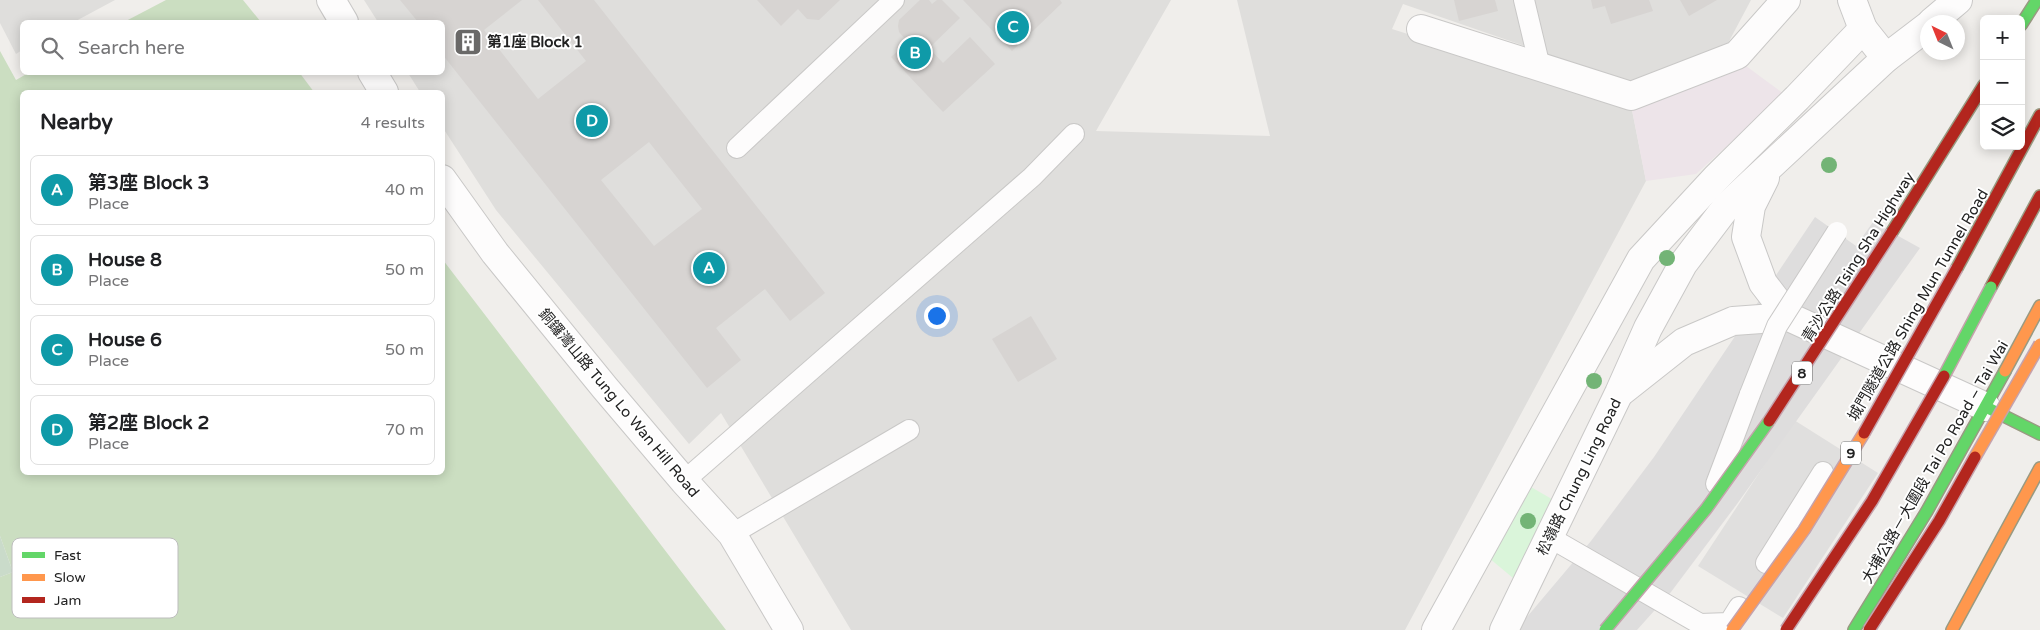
<!DOCTYPE html>
<html lang="en">
<head>
<meta charset="utf-8">
<style>
	:root { --surface:#fff; --page:#f6f6f6; --text:#202124; --muted:#757577; --line:#e0e0e0; --accent:#6a6968 }
	body { margin:0; font-family:"Varela Round","Noto Sans TC",sans-serif; background:var(--page); color:var(--text) }
	.controls { position:absolute; right:15px; top:15px; display:grid; overflow:hidden; border-radius:8px; box-shadow:0 2px 12px #0003 }
	.controls button { width:45px; height:45px; display:grid; place-items:center; padding:0; border:0; border-bottom:1px solid var(--line); background:var(--surface); color:var(--text); font:25px sans-serif }
	.compass { position:absolute; left:1920px; top:15px; width:45px; height:45px; border-radius:50%; background:var(--surface); box-shadow:0 2px 12px #0003; rotate:317deg }
	.you { position:absolute; left:936px; top:315px; width:18px; height:18px; margin:-12px; border:4px solid #fff; border-radius:50%; background:#1a73e8; box-shadow:0 0 0 8px #1a73e833 }
	.badge { display:grid; place-items:center; width:32px; height:32px; border-radius:50%; background:var(--accent); color:#fff; font-size:16px; font-weight:700 }
	.pin { position:absolute; translate:-50% -50%; border:2px solid #fff; box-shadow:0 1px 5px #0006 }
	.list { margin:0; padding:0; list-style:none }
	h2 { display:flex; justify-content:space-between; align-items:center; height:65px; margin:0; padding:0 20px; font-size:21px }
	h2 small { font-size:16px; font-weight:400; color:var(--muted) }
	.list li { display:grid; grid-template-columns:32px 1fr auto; gap:15px; align-items:center; box-sizing:border-box; height:70px; margin:0 10px 10px; padding:0 10px; border:1px solid var(--line); border-radius:8px }
	.list b { display:block; font-size:19px; white-space:nowrap }
	.list p { margin:0; font-size:16px; white-space:nowrap; color:var(--muted) }
	.list em { font-size:16px; font-style:normal; color:var(--muted) }
	.icon { flex:none; width:28px; height:28px; fill:none; stroke:currentColor; stroke-width:2; stroke-linecap:round; stroke-linejoin:round }
	.map { position:relative; flex:none; width:2040px; height:630px; overflow:hidden }
	.search { position:absolute; background:var(--surface); box-shadow:0 2px 12px #0003; left:20px; top:20px; width:425px; height:55px; display:flex; align-items:center; gap:12px; box-sizing:border-box; padding:0 18px; border-radius:8px; color:var(--muted); font-size:19px }
	.panel { position:absolute; background:var(--surface); box-shadow:0 2px 12px #0003; left:20px; top:90px; width:425px; height:385px; border-radius:8px }
	.map>svg:first-child { display:block }
	.residential { fill:#dfdedc }
	.industrial { fill:#ede4e9 }
	.forest { fill:#cbdec1 }
	.cemetery { fill:#cadbca }
	.park { fill:#daf5da }
	.parking { fill:#e0dfde }
	.pier { fill:#dedddd }
	.building { fill:#d7d4d2; fill-rule:evenodd }
	.lines { fill:none; stroke-linecap:round; stroke-linejoin:round }
	.lane-casing { stroke:#c9c8c7; stroke-width:22 }
	.street-casing { stroke:#c9c8c7; stroke-width:30 }
	.fast-casing { stroke:#999a82; stroke-width:14 }
	.slow-casing { stroke:#999a82; stroke-width:14 }
	.jam-casing { stroke:#999a82; stroke-width:14 }
	.lane { stroke:#fdfcfc; stroke-width:20 }
	.street { stroke:#fdfcfc; stroke-width:28 }
	.fast { stroke:#63d668; stroke-width:11 }
	.slow { stroke:#ff974d; stroke-width:11 }
	.jam { stroke:#b3261e; stroke-width:11 }
	.lane-bridge-casing { stroke:#c9c8c7; stroke-width:22; stroke-linecap:butt }
	.fast-bridge-casing { stroke:#c5a2ac; stroke-width:14; stroke-linecap:butt }
	.slow-bridge-casing { stroke:#c5a2ac; stroke-width:14; stroke-linecap:butt }
	.jam-bridge-casing { stroke:#c5a2ac; stroke-width:14; stroke-linecap:butt }
	.lane-bridge { stroke:#fdfcfc; stroke-width:20 }
	.fast-bridge { stroke:#63d668; stroke-width:11 }
	.slow-bridge { stroke:#ff974d; stroke-width:11 }
	.jam-bridge { stroke:#b3261e; stroke-width:11 }
	.tree { fill:#73b476 }
	.labels { text-anchor:middle; dominant-baseline:central; stroke-width:4; stroke-linejoin:round; paint-order:stroke }
	.shield { fill:#fff; stroke:#646464; stroke-width:1 }
	.shield-label { font-size:14px; font-weight:bold; fill:#222 }
	.poi-label { font-size:15px; font-weight:bold; fill:#222; stroke:#fff; text-anchor:start }
	.street-label { font-size:15px; fill:#222; stroke:#fff }
	.key { fill:#fff; stroke:#bdbdbd; stroke-width:1 }
	.key-label { font-size:14px; fill:#222 }
</style>
</head>
<body>
<div class="map">
<svg width="2040" height="630" viewBox="0 0 2040 630">
	<rect width="100%" height="100%" fill="#f0eeeb"/>
	<g class="residential">
		<polygon points="0,0 115,0 74,22 22,22 22,50 16,54 0,23"/>
		<polygon points="364,0 1171,0 1096,131 1270,136 1237,0 1751,0 1726,47 1634,84 1403,4 1392,29 1631,105 1646,181 1405,630 851,630 721,413 689,444 496,210 443,128 442,92 420,92 408,73 442,72 442,22 378,22"/>
	</g>
	<polygon class="industrial" points="1742,63 1784,94 1696,174 1646,181 1631,105"/>
	<g class="forest">
		<polygon points="166,0 243,0 261,22 124,22"/>
		<polygon points="0,51 16,80 30,72 299,72 314,92 22,92 22,472 442,472 443,260 726,630 0,630 0,577 13,572 0,536"/>
	</g>
	<polygon class="cemetery" points="0,536 13,572 0,577"/>
	<polygon class="park" points="1524,483 1557,502 1513,578 1483,553"/>
	<polygon class="parking" points="1794,420 1878,473 1783,618 1698,566"/>
	<polygon class="pier" points="1815,217 1856,246 1873,222 1920,248 1737,504 1671,592 1637,630 1516,630 1591,541 1654,457"/>
	<g class="building">
		<path d="M400,0h122l-38,30 54,69 48,-38 -48,-61h56l231,293 -35,28 -25,-32 -49,39 25,32 -34,28 -265,-334v-32h-24zM649,142l53,67 -48,37 -53,-66z"/>
		<polygon points="757,0 840,0 819,20 807,19 798,9 781,26"/>
		<polygon points="920,0 929,0 932,4 937,0 942,0 960,18 929,48 943,63 970,37 995,64 943,112 891,57 908,42 899,32 898,26 899,20"/>
		<polygon points="963,0 1060,0 1062,3 1012,51"/>
		<polygon points="1454,0 1495,0 1498,11 1459,21"/>
		<polygon points="1591,0 1649,0 1653,11 1611,24 1605,6 1593,9"/>
		<polygon points="1680,0 1717,0 1689,16"/>
		<polygon points="1031,316 1057,359 1018,382 992,339"/>
	</g>
	<g class="lines">
		<defs>
			<g id="lane">
				<polyline points="1524,0 1540,67"/>
				<polyline points="737,148 894,0"/>
				<polyline points="684,481 1032,177 1074,134"/>
				<polyline points="1716,484 1750,394"/>
				<polyline points="732,534 909,430"/>
				<polyline points="1549,537 1700,624 1729,623 1739,607"/>
				<polyline points="1766,563 1823,472"/>
			</g>
			<g id="street">
				<polyline points="331,0 344,22"/>
				<polyline points="1852,0 1863,29"/>
				<polyline points="1932,22 1958,0"/>
				<polyline points="1421,29 1631,96 1737,55 1786,0"/>
				<polyline points="372,72 384,92"/>
				<polyline points="1765,178 1751,206 1746,237 1763,283 1789,317"/>
				<polyline points="442,179 495,253 605,388 684,481 732,534 789,630"/>
				<polyline points="1622,391 1684,342 1733,321 1789,317 1986,407"/>
				<polyline points="1436,630 1641,259 1716,178 1797,98 1863,29 1886,58"/>
				<polyline points="1504,630 1619,393 1648,328 1683,264 1727,206 1886,58 1928,26"/>
			</g>
			<g id="fast">
				<polyline points="2021,25 2037,0"/>
				<polyline points="1986,407 2040,434"/>
				<polyline points="1854,630 1927,511 2005,371"/>
			</g>
			<g id="slow">
				<polyline points="2005,371 2040,306"/>
				<polyline points="1952,630 2040,468"/>
			</g>
			<g id="jam">
				<polyline points="1892,232 1984,85"/>
				<polyline points="1957,268 2040,115"/>
				<polyline points="1991,287 2040,196"/>
			</g>
		</defs>
		<use href="#lane" class="lane-casing"/>
		<use href="#street" class="street-casing"/>
		<use href="#fast" class="fast-casing"/>
		<use href="#slow" class="slow-casing"/>
		<use href="#jam" class="jam-casing"/>
		<use href="#lane" class="lane"/>
		<use href="#street" class="street"/>
		<use href="#fast" class="fast"/>
		<use href="#slow" class="slow"/>
		<use href="#jam" class="jam"/>
		<defs>
			<polyline id="lane-bridge" points="1750,394 1777,326 1837,232"/>
			<g id="fast-bridge">
				<polyline points="1944,376 1991,287"/>
				<polyline points="1605,630 1706,509 1769,421"/>
			</g>
			<g id="slow-bridge">
				<polyline points="1975,457 2040,344"/>
				<polyline points="1732,630 1804,530 1864,433"/>
			</g>
			<g id="jam-bridge">
				<polyline points="1769,421 1892,232"/>
				<polyline points="1864,433 1957,268"/>
				<polyline points="1786,630 1872,501 1944,376"/>
				<polyline points="1869,630 1939,521 1975,457"/>
			</g>
		</defs>
		<use href="#lane-bridge" class="lane-bridge-casing"/>
		<use href="#fast-bridge" class="fast-bridge-casing"/>
		<use href="#slow-bridge" class="slow-bridge-casing"/>
		<use href="#jam-bridge" class="jam-bridge-casing"/>
		<use href="#lane-bridge" class="lane-bridge"/>
		<use href="#fast-bridge" class="fast-bridge"/>
		<use href="#slow-bridge" class="slow-bridge"/>
		<use href="#jam-bridge" class="jam-bridge"/>
	</g>
	<g class="tree">
		<circle cx="1829" cy="165" r="8"/>
		<circle cx="1667" cy="258" r="8"/>
		<circle cx="1594" cy="381" r="8"/>
		<circle cx="1528" cy="521" r="8"/>
	</g>
	<defs>
		<symbol id="building-square" viewBox="-11 -11 22 22"><rect x="-9" y="-9" width="18" height="18" rx="4" fill="#6a6968" stroke="#fff"/><path d="M-4-6H4V6H1V3H-1V6H-4ZM-2.5-4.3h1.7v1.8h-1.7ZM.8-4.3h1.7v1.8H.8ZM-2.5-1h1.7V.8h-1.7ZM.8-1h1.7V.8H.8Z" fill="#fff"/></symbol>
	</defs>
	<g fill-rule="evenodd">
		<use href="#building-square" x="452" y="26" width="32" height="32"/>
	</g>
	<g class="labels">
		<g class="shield">
			<rect x="1792" y="361.5" width="20" height="23" rx="4"/>
			<rect x="1841" y="441.5" width="20" height="23" rx="4"/>
		</g>
		<g class="shield-label">
			<text x="1802" y="373">8</text>
			<text x="1851" y="453">9</text>
		</g>
		<g class="poi-label">
			<text x="487" y="42">第1座 Block 1</text>
		</g>
		<g class="street-label">
			<text transform="translate(1858 257) rotate(-58)">青沙公路 Tsing Sha Highway</text>
			<text transform="translate(1918 305) rotate(-60)">城門隧道公路 Shing Mun Tunnel Road</text>
			<text transform="translate(619 403) rotate(50)">銅鑼灣山路 Tung Lo Wan Hill Road</text>
			<text transform="translate(1935 462) rotate(-60)">大埔公路－大圍段 Tai Po Road – Tai Wai</text>
			<text transform="translate(1579 477) rotate(-64)">松嶺路 Chung Ling Road</text>
		</g>
	</g>
	<rect x="12" y="538" width="166" height="80" rx="8" class="key"/>
	<rect x="22" y="552" width="23" height="6" fill="#63d668"/>
	<rect x="22" y="574" width="23" height="7" fill="#ff974d"/>
	<rect x="22" y="597" width="23" height="6" fill="#b3261e"/>
	<g class="key-label">
		<text x="54" y="560">Fast</text>
		<text x="54" y="582">Slow</text>
		<text x="54" y="605">Jam</text>
	</g>
</svg>
<div class="controls">
<button>+</button>
<button>−</button>
<button><svg class="icon" aria-label="layers" viewBox="0 0 24 24"><path d="M12 4l9 5-9 5-9-5zM3 14l9 5 9-5"/></svg></button>
</div>
<svg class="compass" viewBox="-18 -18 36 36"><path d="M0-13l5 13h-10z" fill="#e53935"/><path d="M0 13l5-13h-10z" fill="#757577"/></svg>
<div class="you"></div>
<div class="pin badge" style="left:709px;top:268px;background:#0f9aa8">A</div>
<div class="pin badge" style="left:915px;top:53px;background:#0f9aa8">B</div>
<div class="pin badge" style="left:1013px;top:27px;background:#0f9aa8">C</div>
<div class="pin badge" style="left:592px;top:121px;background:#0f9aa8">D</div>
<div class="search"><svg class="icon" aria-label="search" viewBox="0 0 24 24"><circle cx="10" cy="10" r="6"/><path d="M15 15l6 6"/></svg>Search here</div>
<section class="panel">
<h2>Nearby<small>4 results</small></h2>
<ul class="list">
<li><span class="badge" style="background:#0f9aa8">A</span><div><b>第3座 Block 3</b><p>Place</p></div><em>40 m</em></li>
<li><span class="badge" style="background:#0f9aa8">B</span><div><b>House 8</b><p>Place</p></div><em>50 m</em></li>
<li><span class="badge" style="background:#0f9aa8">C</span><div><b>House 6</b><p>Place</p></div><em>50 m</em></li>
<li><span class="badge" style="background:#0f9aa8">D</span><div><b>第2座 Block 2</b><p>Place</p></div><em>70 m</em></li>
</ul>
</section>
</div>
</body>
</html>
